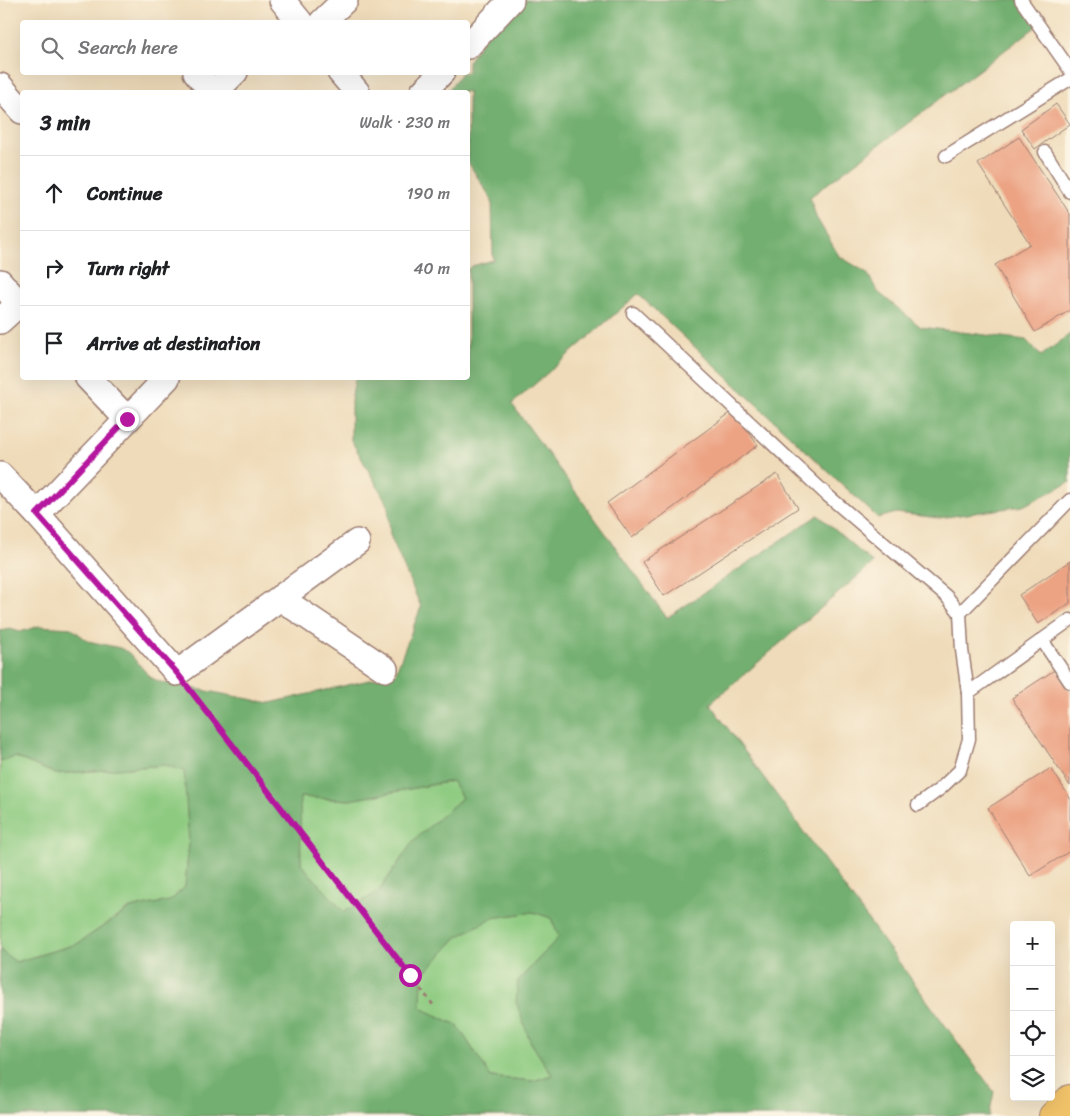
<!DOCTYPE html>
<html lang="en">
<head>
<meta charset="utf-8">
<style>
	:root { --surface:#fff; --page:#f2f2f2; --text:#202124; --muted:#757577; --line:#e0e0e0 }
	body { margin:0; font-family:Sriracha,sans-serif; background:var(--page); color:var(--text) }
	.controls { position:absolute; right:15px; bottom:15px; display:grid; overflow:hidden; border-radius:5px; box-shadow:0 5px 20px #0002 }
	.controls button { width:45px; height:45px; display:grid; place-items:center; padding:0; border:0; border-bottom:1px solid var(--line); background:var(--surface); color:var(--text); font:25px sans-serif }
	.stop { position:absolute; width:15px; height:15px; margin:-11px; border:4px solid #b5179e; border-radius:50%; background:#fff }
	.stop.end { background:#b5179e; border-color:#fff; box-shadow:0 1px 5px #0008 }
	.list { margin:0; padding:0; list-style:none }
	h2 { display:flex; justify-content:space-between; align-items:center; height:65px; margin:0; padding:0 20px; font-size:21px }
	h2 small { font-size:16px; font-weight:400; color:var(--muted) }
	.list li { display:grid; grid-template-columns:32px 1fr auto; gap:15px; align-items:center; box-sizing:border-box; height:75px; padding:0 20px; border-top:1px solid var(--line) }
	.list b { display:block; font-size:19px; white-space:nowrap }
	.list em { font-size:16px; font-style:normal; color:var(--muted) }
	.icon { flex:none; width:28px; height:28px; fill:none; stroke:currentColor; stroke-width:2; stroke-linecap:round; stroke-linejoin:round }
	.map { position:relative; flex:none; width:1070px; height:1116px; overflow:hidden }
	.search { position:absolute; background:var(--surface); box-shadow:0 5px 20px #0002; left:20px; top:20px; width:450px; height:55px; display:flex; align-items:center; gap:12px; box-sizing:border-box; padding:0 18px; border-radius:5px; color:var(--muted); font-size:19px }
	.panel { position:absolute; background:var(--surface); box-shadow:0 5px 20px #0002; left:20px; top:90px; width:450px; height:290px; border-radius:5px }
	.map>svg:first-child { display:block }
	.green { fill:#8ecb81; stroke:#6c7556 }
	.forest { fill:#72af6f; stroke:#5e674d; fill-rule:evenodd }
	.building { fill:#eca383 }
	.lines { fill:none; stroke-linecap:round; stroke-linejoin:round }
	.service-casing { stroke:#9c7d72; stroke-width:15 }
	.minor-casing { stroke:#9c7d72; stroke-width:28 }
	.trunk-casing { stroke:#9c7d72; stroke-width:30 }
	.path { stroke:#9c7d72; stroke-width:3; stroke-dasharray:4 4; stroke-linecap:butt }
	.service { stroke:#fff; stroke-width:12 }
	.minor { stroke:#fff; stroke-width:25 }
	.trunk { stroke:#f1c369; stroke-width:28 }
	.route { stroke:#b5179e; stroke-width:6 }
</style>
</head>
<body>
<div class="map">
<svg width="1070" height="1116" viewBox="0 0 1070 1116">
	<rect width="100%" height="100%" fill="#fcf5e5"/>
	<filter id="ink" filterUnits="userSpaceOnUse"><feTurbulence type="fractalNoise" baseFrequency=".02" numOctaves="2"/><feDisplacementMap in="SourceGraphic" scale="10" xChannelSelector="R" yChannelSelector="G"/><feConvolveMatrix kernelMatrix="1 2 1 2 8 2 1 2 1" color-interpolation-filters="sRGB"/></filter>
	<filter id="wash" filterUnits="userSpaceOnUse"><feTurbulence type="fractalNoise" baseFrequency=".0096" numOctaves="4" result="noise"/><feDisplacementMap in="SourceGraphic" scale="20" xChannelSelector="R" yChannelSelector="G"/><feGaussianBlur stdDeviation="1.12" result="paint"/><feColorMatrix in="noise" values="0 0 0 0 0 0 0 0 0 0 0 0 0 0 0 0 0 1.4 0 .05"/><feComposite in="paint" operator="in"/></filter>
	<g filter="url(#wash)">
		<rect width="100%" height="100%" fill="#efdbb9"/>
		<g class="green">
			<polygon points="15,757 56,774 165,765 185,771 189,843 185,887 170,901 130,908 77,944 15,962 0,950 0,762"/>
			<polygon points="453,781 462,798 414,840 379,891 344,913 301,864 299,797 350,800"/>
			<polygon points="533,912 551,918 559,937 518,981 530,1041 552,1075 533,1081 491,1077 457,1025 421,1008 422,976 456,938 492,918"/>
		</g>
		<path class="forest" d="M509,0h512l20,23 -231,174 6,20 23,39 28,17 11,19 43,35 105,13 15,16 29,-22v148l-47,24 -84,12 -43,-5 -18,5 -240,-224 -126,110 155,214 151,-103 55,48 -163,141 284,388 -5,24h-989v-166l16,12 61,-18 54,-36 39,-7 15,-14 4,-44 -5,-72 -19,-6 -109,9 -41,-17 -15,5v-131l10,-2 10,3 19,-6 32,2 17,13 32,7 9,5 21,24 10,5 110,21 125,-29 26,-67 -31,-72 -2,-30 -37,-65v-39l4,-22 1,-1h112v-109l4,-3 21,-6 -1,-60 -24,-38v-70h-21l14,-19 7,-1v-10zM452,781l10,17 -48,42 -35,51 -35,21 -43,-48 -1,-67 50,3zM533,912l18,6 8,19 -41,44 -2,21 14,39 22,34 -19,6 -42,-4 -34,-52 -36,-17 1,-32 34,-38 36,-20z"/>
		<g id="blocks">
			<g class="building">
				<polygon points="1056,104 1070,124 1035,149 1021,129"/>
				<polygon points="1019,137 1070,214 1070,310 1035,332 995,265 1030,244 978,164"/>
				<polygon points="733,411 758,445 632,538 607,503"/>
				<polygon points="777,474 798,508 664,596 642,562"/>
				<polygon points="1070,561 1070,603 1038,624 1019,595"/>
				<polygon points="1056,669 1070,691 1070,786 1012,698"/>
				<polygon points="1051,768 1070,798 1070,851 1030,876 988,808"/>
			</g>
		</g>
	</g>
	<g filter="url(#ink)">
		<use href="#blocks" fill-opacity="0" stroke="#9c7d72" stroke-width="1"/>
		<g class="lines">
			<defs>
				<g id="service">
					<polyline points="1021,0 1070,70"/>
					<polyline points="1045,152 1070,192"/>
					<polyline points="946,156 1070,79"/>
					<polyline points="633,313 827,495 947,597 960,613 962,650 968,693 969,739 960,770 940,789 918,805"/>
					<polyline points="960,613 1070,500"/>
					<polyline points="1042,640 1070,682"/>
					<polyline points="968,693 1070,620"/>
				</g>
				<g id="minor">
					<polyline points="282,0 300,22"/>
					<polyline points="322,22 345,0"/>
					<polyline points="468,46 511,0"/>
					<polyline points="196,72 212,92"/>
					<polyline points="340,72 357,92"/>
					<polyline points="0,86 22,111"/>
					<polyline points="215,92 235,72"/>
					<polyline points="423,92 442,72"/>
					<polyline points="0,282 22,307"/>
					<polyline points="0,321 22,301"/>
					<polyline points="88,378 127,419"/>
					<polyline points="0,475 37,514 177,673 357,542"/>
					<polyline points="37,514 167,378"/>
					<polyline points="280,598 385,669"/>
				</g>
				<polyline id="trunk" points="1053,1116 1070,1099"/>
			</defs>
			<use href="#service" class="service-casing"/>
			<use href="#minor" class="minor-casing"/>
			<use href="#trunk" class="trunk-casing"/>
			<polyline class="path" points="191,691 434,1006"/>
			<use href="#service" class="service"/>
			<use href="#minor" class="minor"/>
			<use href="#trunk" class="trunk"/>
		</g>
	</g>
	<g class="lines" filter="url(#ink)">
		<polyline class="route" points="127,419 37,514 177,673 410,975"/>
	</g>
</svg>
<div class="controls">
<button>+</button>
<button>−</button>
<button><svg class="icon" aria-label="locate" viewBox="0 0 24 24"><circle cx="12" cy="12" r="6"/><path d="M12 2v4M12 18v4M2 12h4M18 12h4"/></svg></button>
<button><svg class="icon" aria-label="layers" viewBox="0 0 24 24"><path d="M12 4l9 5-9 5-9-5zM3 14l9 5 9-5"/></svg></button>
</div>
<div class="stop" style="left:410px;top:975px"></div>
<div class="stop end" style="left:127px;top:419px"></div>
<div class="search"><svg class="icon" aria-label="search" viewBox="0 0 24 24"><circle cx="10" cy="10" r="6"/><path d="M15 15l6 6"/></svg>Search here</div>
<section class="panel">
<h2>3 min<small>Walk · 230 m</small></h2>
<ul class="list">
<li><svg class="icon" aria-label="ahead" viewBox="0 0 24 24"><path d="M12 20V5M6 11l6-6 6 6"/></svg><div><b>Continue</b></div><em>190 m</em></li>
<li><svg class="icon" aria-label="right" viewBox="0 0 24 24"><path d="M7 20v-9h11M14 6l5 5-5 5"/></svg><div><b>Turn right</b></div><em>40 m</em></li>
<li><svg class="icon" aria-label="arrive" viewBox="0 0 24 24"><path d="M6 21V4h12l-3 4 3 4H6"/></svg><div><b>Arrive at destination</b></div></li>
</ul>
</section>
</div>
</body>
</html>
